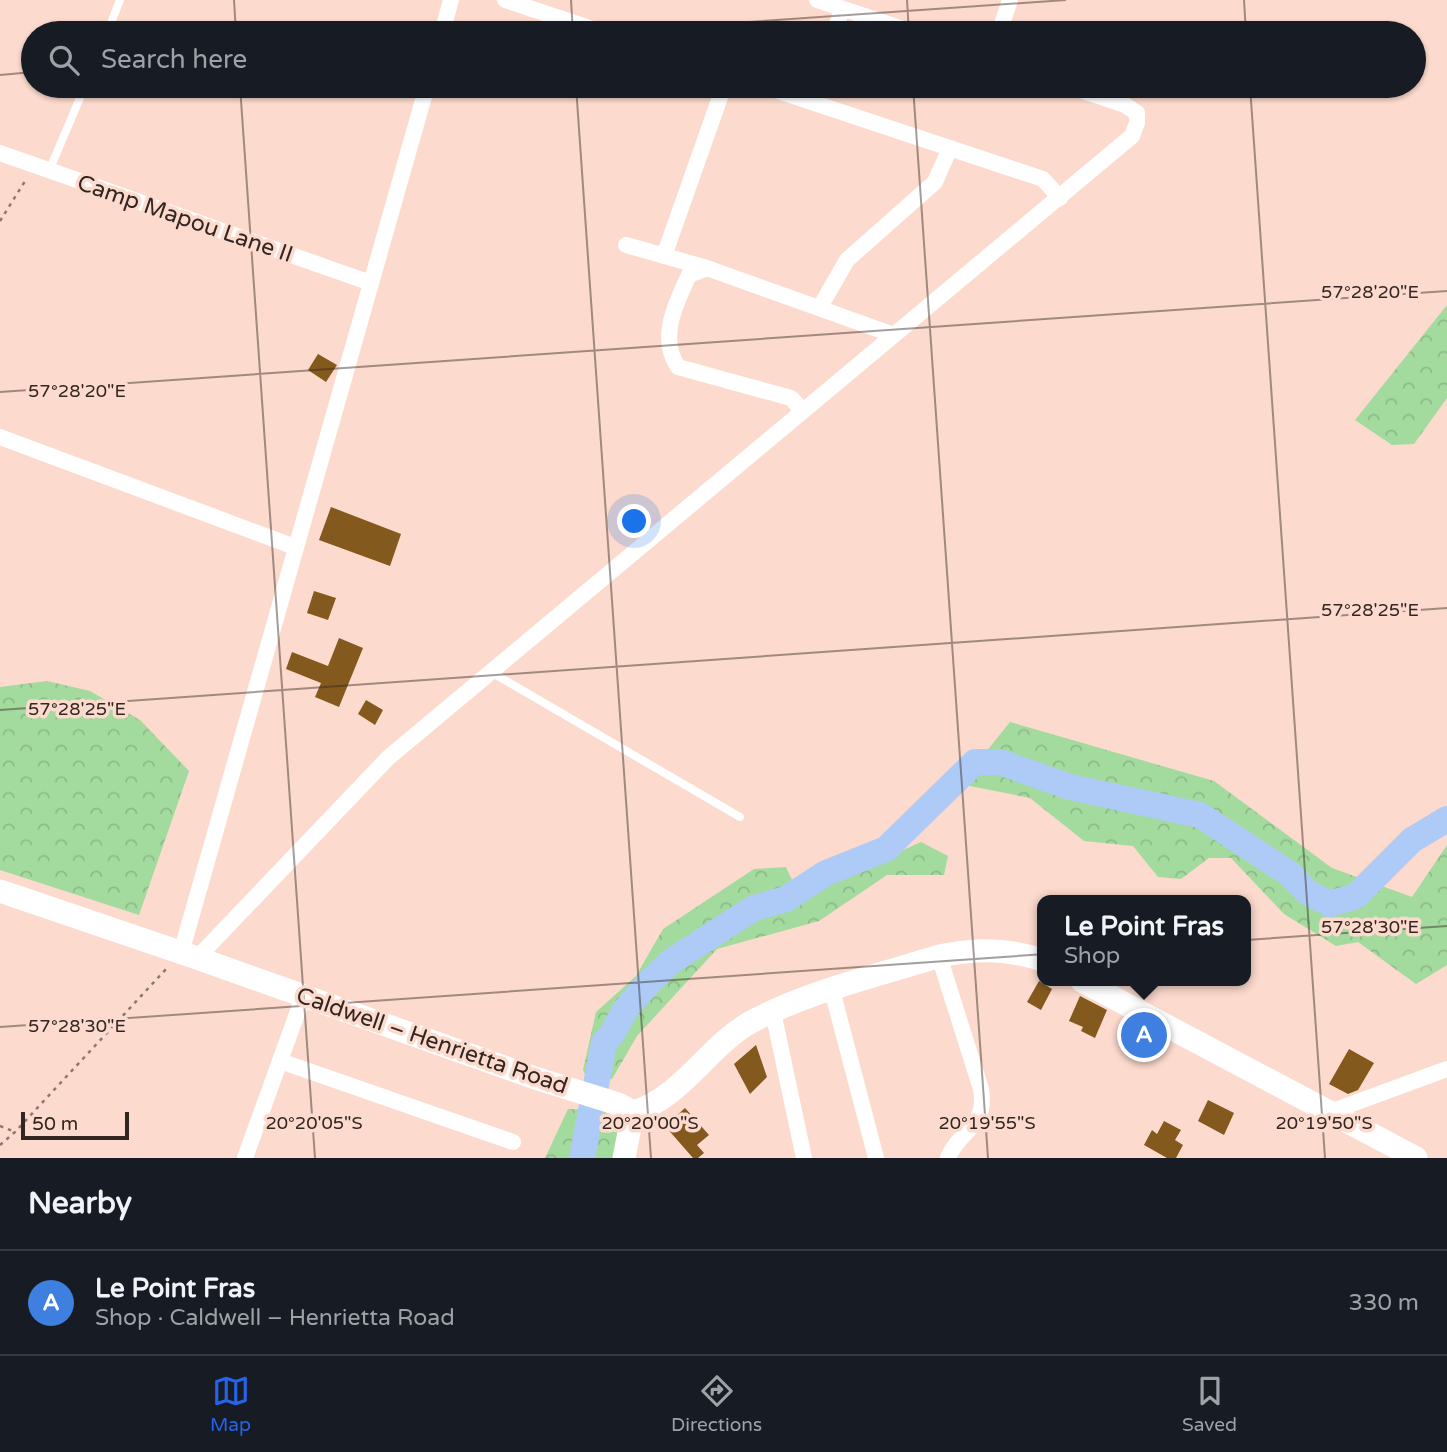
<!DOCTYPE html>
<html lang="en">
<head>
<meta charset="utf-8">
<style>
	:root { --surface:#171b24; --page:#20242c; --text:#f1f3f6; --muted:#9ea1a6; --line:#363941; --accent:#2563eb }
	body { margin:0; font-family:"Varela Round",sans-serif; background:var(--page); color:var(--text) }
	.scale { position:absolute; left:21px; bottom:18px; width:108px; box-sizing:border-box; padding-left:7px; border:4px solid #322621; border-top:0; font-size:19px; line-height:24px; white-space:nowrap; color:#322621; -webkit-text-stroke:5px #fcdacd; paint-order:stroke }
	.you { position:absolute; left:635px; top:522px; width:24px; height:24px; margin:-18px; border:5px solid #fff; border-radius:50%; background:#1a73e8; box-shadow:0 0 0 10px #1a73e833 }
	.badge { display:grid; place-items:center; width:46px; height:46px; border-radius:50%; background:var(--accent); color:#fff; font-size:23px; font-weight:700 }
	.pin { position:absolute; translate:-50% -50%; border:4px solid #fff; box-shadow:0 2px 7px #0006 }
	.popup { position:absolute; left:1037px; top:895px; width:214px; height:91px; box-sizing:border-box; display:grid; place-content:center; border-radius:14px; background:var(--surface); filter:drop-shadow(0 2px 5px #0005); font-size:23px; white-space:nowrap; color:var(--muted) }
	.popup b { font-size:26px; color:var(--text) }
	.popup::after { content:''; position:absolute; left:50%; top:100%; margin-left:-14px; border:14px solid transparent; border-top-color:var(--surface) }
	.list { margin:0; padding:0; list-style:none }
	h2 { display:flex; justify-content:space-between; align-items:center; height:91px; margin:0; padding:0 28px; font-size:30px }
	h2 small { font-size:23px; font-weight:400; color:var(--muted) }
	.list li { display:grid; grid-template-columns:46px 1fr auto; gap:21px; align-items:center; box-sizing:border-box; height:105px; padding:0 28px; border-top:2px solid var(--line) }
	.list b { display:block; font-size:26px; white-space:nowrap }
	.list p { margin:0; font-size:23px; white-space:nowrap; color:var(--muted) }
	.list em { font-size:23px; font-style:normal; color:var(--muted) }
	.icon { flex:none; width:38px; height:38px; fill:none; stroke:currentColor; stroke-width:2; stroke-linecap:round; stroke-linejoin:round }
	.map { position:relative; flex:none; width:1447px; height:1158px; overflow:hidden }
	.search { position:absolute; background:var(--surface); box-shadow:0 2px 5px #0004; left:21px; right:21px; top:21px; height:77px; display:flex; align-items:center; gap:18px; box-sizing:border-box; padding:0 24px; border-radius:38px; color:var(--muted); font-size:26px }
	.sheet { height:196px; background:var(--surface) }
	nav { display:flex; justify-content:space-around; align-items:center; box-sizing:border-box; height:98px; border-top:2px solid var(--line); background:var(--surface); font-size:19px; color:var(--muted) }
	nav a { display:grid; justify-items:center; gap:4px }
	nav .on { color:var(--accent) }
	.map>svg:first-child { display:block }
	.forest { fill:url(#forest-crowns) }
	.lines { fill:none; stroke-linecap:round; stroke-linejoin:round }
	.river { stroke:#aecbf7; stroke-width:26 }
	.building { fill:#84591e }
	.path { stroke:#8d786f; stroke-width:2.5; stroke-dasharray:3.5 5; stroke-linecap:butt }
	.lane { stroke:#fff; stroke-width:8 }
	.street { stroke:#fff; stroke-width:16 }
	.secondary { stroke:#fff; stroke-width:23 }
	.ticks { fill:none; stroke:#322621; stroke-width:2; stroke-opacity:0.45 }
	.labels { text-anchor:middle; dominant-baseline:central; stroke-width:7; stroke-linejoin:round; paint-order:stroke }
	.street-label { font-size:23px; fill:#322621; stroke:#fcdacd }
	.ticks-label { font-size:18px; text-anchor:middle; fill:#322621; stroke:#fcdacd; stroke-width:7; stroke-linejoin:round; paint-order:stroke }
</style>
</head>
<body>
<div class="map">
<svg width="1447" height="1158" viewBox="0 0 1447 1158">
	<defs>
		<pattern id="forest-crowns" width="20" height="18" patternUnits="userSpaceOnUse" patternTransform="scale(1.75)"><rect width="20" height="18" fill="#a3da9e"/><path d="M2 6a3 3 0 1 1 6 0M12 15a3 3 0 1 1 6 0" fill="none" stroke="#8dbb88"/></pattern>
	</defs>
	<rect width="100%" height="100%" fill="#fcdacd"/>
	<g class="forest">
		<polygon points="1447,305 1447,398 1414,444 1392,445 1355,420"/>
		<polygon points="47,681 90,691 140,720 189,771 139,915 0,870 0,687"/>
		<polygon points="1010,722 1214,781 1332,868 1412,897 1447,845 1447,965 1416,984 1358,942 1336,946 1284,914 1231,858 1209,858 1181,879 1158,877 1133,846 1084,841 1030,798 960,784"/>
		<polygon points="921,842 948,856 944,875 887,875 819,921 717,949 637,1036 612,1079 588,1081 583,1070 596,1012 636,976 663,929 754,869 786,867 800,897"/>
		<polygon points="568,1109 600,1110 622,1120 617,1158 545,1158"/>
	</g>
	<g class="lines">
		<polyline class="river" points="582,1158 604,1043 612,1034 625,1010 651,980 673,960 754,908 786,899 826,873 886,849 975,762 1000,762 1070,787 1200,815 1290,874 1307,892 1330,904 1356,896 1412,840 1447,819"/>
	</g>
	<g class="building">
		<polygon points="318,354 337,365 326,382 308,370"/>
		<polygon points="331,507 401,534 390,566 319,540"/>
		<polygon points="314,591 336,598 328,620 307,613"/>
		<polygon points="339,638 363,648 339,707 315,697 321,683 286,669 292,652 328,666"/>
		<polygon points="366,700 383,710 375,725 358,714"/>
		<polygon points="1039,981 1052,989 1041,1010 1027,1002"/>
		<polygon points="1080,996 1107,1010 1095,1038 1081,1031 1083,1027 1069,1021"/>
		<polygon points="756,1045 767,1077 750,1094 734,1064"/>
		<polygon points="1349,1049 1374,1063 1358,1090 1348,1094 1329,1084"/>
		<polygon points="1208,1100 1234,1113 1224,1135 1198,1121"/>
		<polygon points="685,1108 709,1135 697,1145 704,1153 698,1158 693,1158 665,1126"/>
		<polygon points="1164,1121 1181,1130 1175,1140 1183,1145 1176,1158 1167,1158 1144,1145 1152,1130 1157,1134"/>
	</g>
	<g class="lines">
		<g class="path">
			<polyline points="0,221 27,178"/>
			<polyline points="0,1126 15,1132"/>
			<polyline points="0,1145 15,1132 168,967"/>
		</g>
		<g class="lane">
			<polyline points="107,33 120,0"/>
			<polyline points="49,171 85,86"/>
			<polyline points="491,672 740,817"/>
		</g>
		<g class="street">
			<polyline points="505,0 605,33"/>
			<polyline points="817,0 915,33"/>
			<polyline points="442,33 451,0"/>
			<polyline points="834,33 842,9"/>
			<polyline points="999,33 1010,0"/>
			<polyline points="763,86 1043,179 1060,198"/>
			<polyline points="0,153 371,283"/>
			<polyline points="626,245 707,268 894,335"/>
			<polyline points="664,256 724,86"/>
			<path d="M707,268l-18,7c-13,28 -31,63 -11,92l113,31 11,12"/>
			<polyline points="820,307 847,260 935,182 950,148"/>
			<polyline points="0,437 295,547"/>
			<polyline points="181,953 427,86"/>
			<path d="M939,956l42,133c7,38 -22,41 -33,69"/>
			<polyline points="197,958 388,758 1132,136 1137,123 1137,113 1125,105 1068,86"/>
			<polyline points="832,990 876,1158"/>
			<polyline points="773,1012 804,1158"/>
			<polyline points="280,1061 513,1142"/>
			<polyline points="1330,1112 1447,1069"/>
			<polyline points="245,1158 303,997"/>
		</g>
		<g class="secondary">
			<path d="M0,891l197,67 338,120 83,26 15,8c49,-14 75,-66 118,-90 58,-31 126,-46 188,-66 37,-7 67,-8 103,4"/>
			<polyline points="1082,981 1416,1158"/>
			<polyline points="624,1158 633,1112"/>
		</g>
	</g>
	<path class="ticks" d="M234,0l2,33M571,0l2,33M907,0l2,33M1244,0l2,33M591,33l475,-33M0,75l33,-3M240,86l75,1072M576,86l75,1072M913,86l75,1072M1250,86l75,1072M0,392l1447,-101M0,710l1447,-102M0,1027l1447,-101"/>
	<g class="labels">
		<g class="street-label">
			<text transform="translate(185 219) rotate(19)">Camp Mapou Lane II</text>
			<text transform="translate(432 1041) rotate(19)">Caldwell – Henrietta Road</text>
		</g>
	</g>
	<g class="ticks-label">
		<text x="1370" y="298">57°28'20"E</text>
		<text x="77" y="397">57°28'20"E</text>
		<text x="1370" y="616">57°28'25"E</text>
		<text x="77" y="715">57°28'25"E</text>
		<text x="1370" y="933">57°28'30"E</text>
		<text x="77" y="1032">57°28'30"E</text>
		<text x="314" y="1129">20°20'05"S</text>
		<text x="650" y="1129">20°20'00"S</text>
		<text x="987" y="1129">20°19'55"S</text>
		<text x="1324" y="1129">20°19'50"S</text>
	</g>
</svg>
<div class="scale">50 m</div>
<div class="you"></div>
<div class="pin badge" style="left:1144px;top:1035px;background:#3f7fe0">A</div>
<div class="popup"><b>Le Point Fras</b>Shop</div>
<div class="search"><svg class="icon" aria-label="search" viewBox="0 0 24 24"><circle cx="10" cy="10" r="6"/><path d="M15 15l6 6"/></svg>Search here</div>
</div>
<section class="sheet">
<h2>Nearby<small></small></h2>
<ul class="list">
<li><span class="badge" style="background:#3f7fe0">A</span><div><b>Le Point Fras</b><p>Shop · Caldwell – Henrietta Road</p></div><em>330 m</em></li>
</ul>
</section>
<nav>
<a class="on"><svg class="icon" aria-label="map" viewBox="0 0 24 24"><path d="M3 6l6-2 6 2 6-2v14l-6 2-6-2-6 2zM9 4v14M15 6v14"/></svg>Map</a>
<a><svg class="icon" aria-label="directions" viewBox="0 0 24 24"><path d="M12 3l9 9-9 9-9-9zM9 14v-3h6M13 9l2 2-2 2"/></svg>Directions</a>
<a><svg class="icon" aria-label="saved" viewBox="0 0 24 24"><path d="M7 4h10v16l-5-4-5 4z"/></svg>Saved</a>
</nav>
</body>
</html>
